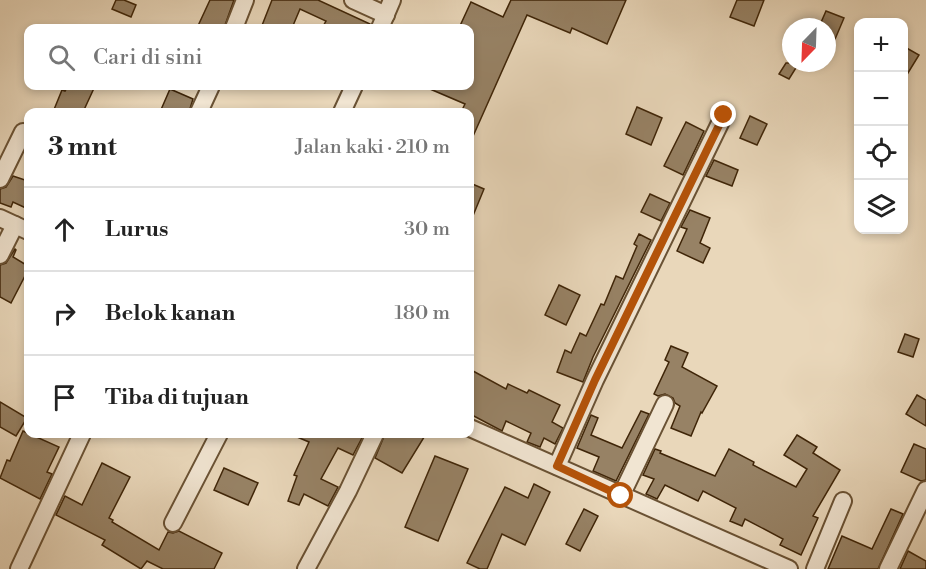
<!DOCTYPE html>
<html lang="id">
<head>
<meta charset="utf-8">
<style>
	:root { --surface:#fff; --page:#f2f2f2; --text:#222; --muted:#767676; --line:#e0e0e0 }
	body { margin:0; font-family:"Libre Bodoni",serif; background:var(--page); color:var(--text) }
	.controls { position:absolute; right:18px; top:18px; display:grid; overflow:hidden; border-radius:12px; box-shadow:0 3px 9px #0003 }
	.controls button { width:54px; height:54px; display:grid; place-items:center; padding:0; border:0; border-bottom:2px solid var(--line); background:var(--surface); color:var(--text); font:30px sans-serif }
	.compass { position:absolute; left:782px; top:18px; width:54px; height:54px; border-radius:50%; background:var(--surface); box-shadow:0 3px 9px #0003; rotate:203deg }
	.stop { position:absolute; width:18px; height:18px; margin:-14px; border:4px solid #b45309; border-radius:50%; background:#fff }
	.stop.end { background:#b45309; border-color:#fff; box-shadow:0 2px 6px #0008 }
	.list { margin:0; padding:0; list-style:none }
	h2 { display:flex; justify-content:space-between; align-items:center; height:78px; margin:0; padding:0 24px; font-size:26px }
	h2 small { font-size:20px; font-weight:400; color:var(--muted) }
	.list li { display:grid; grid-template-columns:39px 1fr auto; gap:18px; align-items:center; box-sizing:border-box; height:84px; padding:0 24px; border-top:2px solid var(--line) }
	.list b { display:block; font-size:22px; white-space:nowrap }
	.list em { font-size:20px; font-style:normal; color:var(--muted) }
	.icon { flex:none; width:33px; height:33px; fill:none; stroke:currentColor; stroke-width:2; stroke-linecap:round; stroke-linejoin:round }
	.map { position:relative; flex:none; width:926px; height:569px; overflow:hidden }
	.search { position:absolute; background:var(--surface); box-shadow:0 3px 9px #0003; left:24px; top:24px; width:450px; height:66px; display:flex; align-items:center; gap:15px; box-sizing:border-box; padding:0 21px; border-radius:12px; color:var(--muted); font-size:22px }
	.panel { position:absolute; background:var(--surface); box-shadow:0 3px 9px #0003; left:24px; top:108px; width:450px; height:330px; border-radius:12px }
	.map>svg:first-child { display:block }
	.building { fill:#978265; stroke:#3f2508; stroke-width:1.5 }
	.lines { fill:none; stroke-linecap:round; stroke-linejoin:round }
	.minor-casing { stroke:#6a5234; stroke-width:20 }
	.minor { stroke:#f1e5d2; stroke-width:16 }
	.route { stroke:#b45309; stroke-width:8 }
</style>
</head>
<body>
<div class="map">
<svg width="926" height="569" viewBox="0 0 926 569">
	<rect width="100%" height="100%" fill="#e9d7ba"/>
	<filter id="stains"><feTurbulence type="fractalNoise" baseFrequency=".00333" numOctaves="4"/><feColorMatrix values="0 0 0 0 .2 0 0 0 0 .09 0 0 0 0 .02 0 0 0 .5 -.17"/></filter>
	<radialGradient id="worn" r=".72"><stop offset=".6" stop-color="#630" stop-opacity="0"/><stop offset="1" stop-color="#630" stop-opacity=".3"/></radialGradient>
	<g class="building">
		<polygon points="116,0 124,0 136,5 131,17 112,9"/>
		<polygon points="210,0 234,0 224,28 197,28"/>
		<polygon points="272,0 318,0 370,24 370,28 322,28 326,21 300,9 292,28 261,28"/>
		<polygon points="511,0 626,0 607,44 572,28 570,33 527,15 470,143 470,112 461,112 465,104 423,86 470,86 470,28 459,28 471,2 503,17"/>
		<polygon points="737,0 764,0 754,26 730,17"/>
		<polygon points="826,11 844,18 827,58 827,27 819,27"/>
		<polygon points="903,46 919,55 903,81"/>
		<polygon points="786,63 799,63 789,79 779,74"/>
		<polygon points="68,86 95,86 83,112 53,112 62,90 65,91"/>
		<polygon points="170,89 193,99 189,112 160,112"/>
		<polygon points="637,107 662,118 651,145 626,134"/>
		<polygon points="750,116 767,124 757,145 740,138"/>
		<polygon points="686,122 704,131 683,175 664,166"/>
		<polygon points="714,160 738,170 732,186 706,176"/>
		<polygon points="13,176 28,181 28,209 13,202 11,207 0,203 0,189 6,187"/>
		<polygon points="470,183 484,189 470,223"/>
		<polygon points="650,194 670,203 661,221 641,212"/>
		<polygon points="690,210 710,218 700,243 710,248 703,263 677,251 687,229 681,227"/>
		<polygon points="639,234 651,240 593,357 583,382 557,372 565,350 571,353 580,333 586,336 601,304 604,305 616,276 623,279 637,246 634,244"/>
		<polygon points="15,249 16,250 13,257 28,266 28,270 11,303 0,297 0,265 6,263"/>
		<polygon points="559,285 580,295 566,325 545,315"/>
		<polygon points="905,334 919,339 913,357 898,352"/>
		<polygon points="671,346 688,353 682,367 717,386 702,413 701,412 691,436 671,428 680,406 675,403 673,398 665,394 658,396 654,394 669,362 665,360"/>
		<polygon points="473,371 506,389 508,384 527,393 529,390 560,405 552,422 563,428 555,444 544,438 540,447 527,442 531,433 506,421 502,431 470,414 470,379"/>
		<polygon points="917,395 926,400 926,426 906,414"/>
		<polygon points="0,402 27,418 16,436 0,427"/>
		<polygon points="641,411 649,414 616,481 593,471 599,457 577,448 591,415 598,418 591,435 622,448"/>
		<polygon points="23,431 59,447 47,472 52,474 40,499 0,478 7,460 10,461"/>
		<polygon points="290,434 364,434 353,455 338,448 321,479 338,487 328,506 304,494 299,505 288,501 297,476 294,475 309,442"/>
		<polygon points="385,434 426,434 402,473 375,458"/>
		<polygon points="797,435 817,447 813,453 840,470 813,516 818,518 801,555 780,545 783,539 745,519 742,526 730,521 736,508 703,491 698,501 665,485 657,499 646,494 654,479 643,475 655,449 661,451 660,453 715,476 729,449 754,462 753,465 796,487 807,469 784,455"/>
		<polygon points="914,444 926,449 926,480 921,481 901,472"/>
		<polygon points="435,456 468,469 438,541 405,527"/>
		<polygon points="102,463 130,477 109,518 113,520 112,522 159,550 168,532 173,533 179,531 222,553 214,569 163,569 147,561 141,569 102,545 105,540 56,515 65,496 82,505"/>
		<polygon points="224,468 258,483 248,505 214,490"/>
		<polygon points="534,484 550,492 525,545 502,534 487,569 480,569 467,563 505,487 528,498"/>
		<polygon points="584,509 598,516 580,551 566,544"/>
		<polygon points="891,509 903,514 878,569 828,569 842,536 872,549"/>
		<polygon points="908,551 926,561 926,569 900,569"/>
	</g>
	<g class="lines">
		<defs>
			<g id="minor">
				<polyline points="353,0 386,15"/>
				<polyline points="234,28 245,0"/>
				<polyline points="380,28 392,0"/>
				<polyline points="199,112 211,86"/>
				<polyline points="342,112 354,86"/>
				<polyline points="0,179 23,132"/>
				<polyline points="0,218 28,231"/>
				<polyline points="0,255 15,225"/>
				<polyline points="470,428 789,569"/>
				<polyline points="557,466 595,380 724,115"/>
				<polyline points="621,496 665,404"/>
				<polyline points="173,523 219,434"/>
				<polyline points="19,569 82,434"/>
				<polyline points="306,569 348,491 375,434"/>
				<polyline points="815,569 843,501"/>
				<polyline points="888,569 926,490"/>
			</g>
		</defs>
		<use href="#minor" class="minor-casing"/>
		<use href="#minor" class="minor"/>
	</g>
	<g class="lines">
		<polyline class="route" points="621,496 557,466 595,380 724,115"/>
	</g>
	<rect width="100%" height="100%" filter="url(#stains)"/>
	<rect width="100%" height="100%" fill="url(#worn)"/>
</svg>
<div class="controls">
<button>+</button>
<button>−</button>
<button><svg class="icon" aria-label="locate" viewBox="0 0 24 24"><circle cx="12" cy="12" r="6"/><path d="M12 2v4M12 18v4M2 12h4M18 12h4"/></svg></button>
<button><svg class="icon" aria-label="layers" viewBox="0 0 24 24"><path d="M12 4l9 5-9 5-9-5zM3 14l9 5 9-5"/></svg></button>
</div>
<svg class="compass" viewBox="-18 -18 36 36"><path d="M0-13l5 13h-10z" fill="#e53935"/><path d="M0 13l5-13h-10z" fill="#767676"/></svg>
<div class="stop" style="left:621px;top:496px"></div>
<div class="stop end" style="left:724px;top:115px"></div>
<div class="search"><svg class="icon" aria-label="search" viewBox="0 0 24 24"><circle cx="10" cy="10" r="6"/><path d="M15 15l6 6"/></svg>Cari di sini</div>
<section class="panel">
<h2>3 mnt<small>Jalan kaki · 210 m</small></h2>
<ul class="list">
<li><svg class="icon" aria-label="ahead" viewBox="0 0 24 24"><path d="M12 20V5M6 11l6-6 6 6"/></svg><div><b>Lurus</b></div><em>30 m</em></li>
<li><svg class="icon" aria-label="right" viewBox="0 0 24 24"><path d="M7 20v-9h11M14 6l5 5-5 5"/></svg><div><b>Belok kanan</b></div><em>180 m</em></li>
<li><svg class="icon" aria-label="arrive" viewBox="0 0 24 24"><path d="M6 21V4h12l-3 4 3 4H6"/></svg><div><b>Tiba di tujuan</b></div></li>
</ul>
</section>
</div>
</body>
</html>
